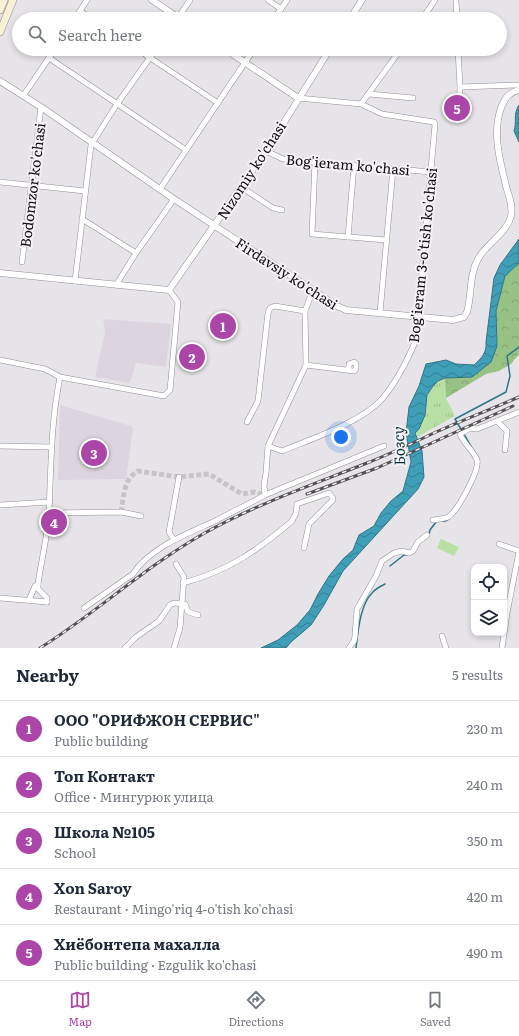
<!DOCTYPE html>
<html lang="en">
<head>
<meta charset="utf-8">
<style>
	:root { --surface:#fff; --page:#f6f6f7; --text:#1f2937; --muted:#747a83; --line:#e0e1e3; --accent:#ab45a8 }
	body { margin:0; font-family:Literata,serif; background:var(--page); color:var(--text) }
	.controls { position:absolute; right:12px; bottom:12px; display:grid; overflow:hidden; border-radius:8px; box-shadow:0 2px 6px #0003 }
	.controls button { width:36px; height:36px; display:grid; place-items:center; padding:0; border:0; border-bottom:1px solid var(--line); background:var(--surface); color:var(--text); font:20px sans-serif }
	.you { position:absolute; left:341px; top:437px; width:14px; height:14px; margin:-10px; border:3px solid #fff; border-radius:50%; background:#1a73e8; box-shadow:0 0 0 6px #1a73e833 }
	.badge { display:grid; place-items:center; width:26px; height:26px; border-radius:50%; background:var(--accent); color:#fff; font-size:13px; font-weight:700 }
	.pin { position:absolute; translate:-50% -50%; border:2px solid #fff; box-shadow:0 1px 4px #0006 }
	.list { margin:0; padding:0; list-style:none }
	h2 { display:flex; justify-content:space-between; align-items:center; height:52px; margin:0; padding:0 16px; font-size:17px }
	h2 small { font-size:13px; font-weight:400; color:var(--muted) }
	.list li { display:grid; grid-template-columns:26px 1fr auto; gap:12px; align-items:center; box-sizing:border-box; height:56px; padding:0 16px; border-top:1px solid var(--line) }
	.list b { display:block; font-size:15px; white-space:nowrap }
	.list p { margin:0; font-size:13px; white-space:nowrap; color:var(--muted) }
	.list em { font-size:13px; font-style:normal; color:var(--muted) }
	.icon { flex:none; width:22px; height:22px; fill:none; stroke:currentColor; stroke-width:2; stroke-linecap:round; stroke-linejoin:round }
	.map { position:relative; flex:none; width:519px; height:648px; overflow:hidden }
	.search { position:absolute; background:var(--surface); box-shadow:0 2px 6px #0003; left:12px; right:12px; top:12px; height:44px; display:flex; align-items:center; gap:10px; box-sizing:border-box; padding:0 14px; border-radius:22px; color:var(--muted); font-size:15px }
	.sheet { height:332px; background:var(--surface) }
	nav { display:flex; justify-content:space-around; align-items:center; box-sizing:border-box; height:56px; border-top:1px solid var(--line); background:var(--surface); font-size:11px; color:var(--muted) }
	nav a { display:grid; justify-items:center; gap:2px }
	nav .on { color:var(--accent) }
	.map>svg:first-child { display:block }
	.built { fill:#dcd5e0 }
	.grass { fill:url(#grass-tufts) }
	.forest { fill:url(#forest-crowns) }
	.pitch { fill:#b8e0a5 }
	.water { fill:url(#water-waves); stroke:#317485 }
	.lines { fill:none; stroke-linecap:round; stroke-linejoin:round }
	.stream { stroke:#317485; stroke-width:1.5 }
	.minor-tunnel { stroke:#c7c4c8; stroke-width:5; stroke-dasharray:5 2.5; stroke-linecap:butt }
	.minor-casing { stroke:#928f93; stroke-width:6 }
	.tertiary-casing { stroke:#928f93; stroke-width:7 }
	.secondary-casing { stroke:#928f93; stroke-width:8 }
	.minor { stroke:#fff; stroke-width:5 }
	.tertiary { stroke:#fff; stroke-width:6 }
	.secondary { stroke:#f9f1d6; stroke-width:7 }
	.rail-casing { stroke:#535153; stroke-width:3 }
	.rail { stroke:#f5f1f6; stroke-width:1.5; stroke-dasharray:4.5; stroke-linecap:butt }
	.labels { text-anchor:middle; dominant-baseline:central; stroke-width:4; stroke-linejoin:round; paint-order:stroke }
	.street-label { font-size:14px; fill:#0f0e0f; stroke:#f5f1f6 }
	.water-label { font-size:15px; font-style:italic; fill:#03323c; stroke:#f5f1f6 }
</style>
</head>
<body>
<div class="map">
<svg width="519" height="648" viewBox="0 0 519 648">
	<defs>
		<pattern id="grass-tufts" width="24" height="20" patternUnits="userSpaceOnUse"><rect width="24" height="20" fill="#b8e0a5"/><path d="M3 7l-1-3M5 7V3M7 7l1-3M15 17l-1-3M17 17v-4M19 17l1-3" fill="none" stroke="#9dbf8d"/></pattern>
		<pattern id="forest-crowns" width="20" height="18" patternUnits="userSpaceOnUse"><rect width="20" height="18" fill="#98c184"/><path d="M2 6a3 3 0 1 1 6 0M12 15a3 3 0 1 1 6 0" fill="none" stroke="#82a571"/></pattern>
		<pattern id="water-waves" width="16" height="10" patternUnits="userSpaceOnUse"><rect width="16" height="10" fill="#3f9fb8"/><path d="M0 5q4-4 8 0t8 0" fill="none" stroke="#338094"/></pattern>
	</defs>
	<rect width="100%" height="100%" fill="#e7e4e9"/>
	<g class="built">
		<polygon points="103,319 171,324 166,367 136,363 130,383 95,377 105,332"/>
		<polygon points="60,405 131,426 133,428 126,479 58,480"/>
	</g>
	<path class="grass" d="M445,378l1,20 9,18 -38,21 -2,-4c17,-19 2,-43 30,-55z"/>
	<polygon class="forest" points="519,263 519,354 511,364 499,371 486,374 446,398 445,378 472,377 497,346 496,311 505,275"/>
	<polygon class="pitch" points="441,539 459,547 454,556 437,548"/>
	<g class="water">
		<path d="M519,105v37l-5,-11c3,-9 -1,-17 5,-26z"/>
		<path d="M519,239v24l-14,13 -9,35 1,35 -6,16 -19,15 -27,1 -7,3 -5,5 -6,9 -2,20 -6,14 -4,4 7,18 2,26 -6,12 -75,82 -19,34 -13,20 -20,17 -5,6h-25l17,-8 19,-15 13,-15 8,-16 11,-18 14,-17 10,-9 6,-15 15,-9 7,-13 10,-12 12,-10 8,-29 -5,-29 3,-26 10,-21 7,-22 20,-4 10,4 18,1c8,-7 13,-13 12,-23l8,-64 6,-13z"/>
	</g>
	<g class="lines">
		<g class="stream">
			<polyline points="462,431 455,419 506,392 510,376 507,356 519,347"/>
			<polyline points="464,434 472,448"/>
			<polyline points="439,521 446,521 449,519"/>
			<polyline points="429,534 430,530 436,522"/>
			<polyline points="390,566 404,555 409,555"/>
			<path d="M356,648c2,-16 4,-43 16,-55 3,-4 9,-7 13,-9"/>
		</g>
		<path class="minor-tunnel" d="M121,512c3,-15 2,-33 17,-41l41,6 30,-3 33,20 12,-2 11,3"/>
		<defs>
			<g id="minor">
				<polyline points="268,0 281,9"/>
				<polyline points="456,0 457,19"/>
				<polyline points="80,11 92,19"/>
				<polyline points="75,19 87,0"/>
				<polyline points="177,19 190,0"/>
				<polyline points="274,19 287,0"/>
				<polyline points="422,19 435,0"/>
				<polyline points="137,49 218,103"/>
				<polyline points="458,49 460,87 459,112"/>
				<polyline points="49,58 186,150"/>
				<polyline points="460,87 519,85"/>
				<polyline points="369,94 413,98"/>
				<polyline points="23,96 55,49"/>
				<polyline points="361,104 401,49"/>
				<polyline points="266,151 283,159 431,172"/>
				<polyline points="315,162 312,234 386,240"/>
				<polyline points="0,182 85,191"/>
				<polyline points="241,187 273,208 282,210"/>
				<polyline points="160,189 254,49"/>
				<polyline points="82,219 136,253"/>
				<polyline points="348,237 354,165"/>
				<polyline points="22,262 41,107"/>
				<polyline points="75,281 91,145 117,104 156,49"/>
				<polyline points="116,285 136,253 174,199"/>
				<polyline points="313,290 305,311 306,365 268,446 266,473 264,485 265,495 384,446"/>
				<polyline points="380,313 393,169"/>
				<polyline points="0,360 45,369 60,377 164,396 170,390 178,302 169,290"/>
				<polyline points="306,365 354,371 356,369 356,364 354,362 349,364 349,369"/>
				<polyline points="497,421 519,412"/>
				<polyline points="247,422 258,401 268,313 270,308 275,306 305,311"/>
				<polyline points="0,446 51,447"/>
				<path d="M268,446l14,5c29,-12 80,-29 100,-52 15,-17 25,-38 34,-59l19,-216 -1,-2 -52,-8 -21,-10 -63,-6"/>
				<polyline points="0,505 50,502"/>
				<polyline points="49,513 121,512 141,516"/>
				<path d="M433,520c4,-1 11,-1 15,-3 9,-5 32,-47 29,-57 -4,-10 -14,-17 -17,-26l10,-6 7,1 20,-8 10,10 -2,19"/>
				<polyline points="174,540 169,532 179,477"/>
				<polyline points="499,544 519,551"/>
				<path d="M183,583c45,-12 74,-32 109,-62l4,-8 1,-9 32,-11 4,5v2l-24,24 -5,24"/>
				<polyline points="0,598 47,602"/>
				<polyline points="29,600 35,586 38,584"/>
				<path d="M47,602v-4l-9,-9v-5c3,-22 10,-50 11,-72 2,-46 2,-90 11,-135"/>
				<path d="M84,608l49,-34c16,-26 56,-41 82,-53 17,-9 34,-17 50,-26"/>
				<polyline points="442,636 446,648"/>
				<polyline points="125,648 136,637 159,621 170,605 174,603 185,604 188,612 198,615"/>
				<polyline points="174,648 180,628 184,577 176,564"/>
				<polyline points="349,648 354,641 355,636 357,609 376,576 382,561 394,553 402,551 409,553 413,551 418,542 427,535"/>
				<polyline points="502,648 507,613 519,552"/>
			</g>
			<g id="tertiary">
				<polyline points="152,0 180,19"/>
				<polyline points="350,19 362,0"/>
				<polyline points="225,49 298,98"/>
				<path d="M0,81l41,26 133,92 163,107 9,4 107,10 11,-3 3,-5c5,-17 2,-37 11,-53 8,-15 29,-26 33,-43 2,-10 -2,-20 -5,-30 -6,-25 -14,-53 -5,-78 4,-10 7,-15 18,-18"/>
				<polyline points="0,273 169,290 266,151 330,49"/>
			</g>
			<g id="secondary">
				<polyline points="0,10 4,0"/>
				<polyline points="0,32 13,0"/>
			</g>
		</defs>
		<use href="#minor" class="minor-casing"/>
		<use href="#tertiary" class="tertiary-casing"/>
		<use href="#secondary" class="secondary-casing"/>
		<use href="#minor" class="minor"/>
		<use href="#tertiary" class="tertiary"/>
		<use href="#secondary" class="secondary"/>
		<defs>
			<g id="rail">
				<polyline points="307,494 377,468 513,406"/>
				<path d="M40,648c56,-35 105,-81 163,-114 51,-29 109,-49 164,-71 23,-9 46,-20 69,-31 27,-12 55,-23 83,-35"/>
			</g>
		</defs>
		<use href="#rail" class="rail-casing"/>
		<use href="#rail" class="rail"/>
	</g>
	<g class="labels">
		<g class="street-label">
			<text transform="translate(348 164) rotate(5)">Bog'ieram ko'chasi</text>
			<text transform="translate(251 170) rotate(-57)">Nizomiy ko'chasi</text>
			<text transform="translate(32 185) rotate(-83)">Bodomzor ko'chasi</text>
			<text transform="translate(422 255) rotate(-84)">Bog'ieram 3-o'tish ko'chasi</text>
			<text transform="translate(287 273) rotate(33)">Firdavsiy ko'chasi</text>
		</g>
		<g class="water-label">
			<text transform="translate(398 446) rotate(-92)">Бозсу</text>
		</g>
	</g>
</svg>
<div class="controls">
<button><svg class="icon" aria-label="locate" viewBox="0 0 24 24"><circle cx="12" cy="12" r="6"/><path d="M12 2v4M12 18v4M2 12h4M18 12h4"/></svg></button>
<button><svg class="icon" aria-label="layers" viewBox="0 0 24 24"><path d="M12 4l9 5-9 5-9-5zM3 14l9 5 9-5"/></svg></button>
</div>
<div class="you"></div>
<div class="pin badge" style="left:223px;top:326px">1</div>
<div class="pin badge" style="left:192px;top:357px">2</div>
<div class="pin badge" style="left:94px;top:453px">3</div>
<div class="pin badge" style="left:54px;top:522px">4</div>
<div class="pin badge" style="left:457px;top:108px">5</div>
<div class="search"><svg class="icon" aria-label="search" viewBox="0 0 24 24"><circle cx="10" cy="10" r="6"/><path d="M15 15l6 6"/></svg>Search here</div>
</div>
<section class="sheet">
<h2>Nearby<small>5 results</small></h2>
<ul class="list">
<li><span class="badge">1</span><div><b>ООО &quot;ОРИФЖОН СЕРВИС&quot;</b><p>Public building</p></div><em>230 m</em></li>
<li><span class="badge">2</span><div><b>Топ Контакт</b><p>Office · Мингурюк улица</p></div><em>240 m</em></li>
<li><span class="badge">3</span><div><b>Школа №105</b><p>School</p></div><em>350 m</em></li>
<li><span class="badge">4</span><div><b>Xon Saroy</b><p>Restaurant · Mingo'riq 4-o'tish ko'chasi</p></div><em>420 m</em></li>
<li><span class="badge">5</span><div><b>Хиёбонтепа махалла</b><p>Public building · Ezgulik ko'chasi</p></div><em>490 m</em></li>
</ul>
</section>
<nav>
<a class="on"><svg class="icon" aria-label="map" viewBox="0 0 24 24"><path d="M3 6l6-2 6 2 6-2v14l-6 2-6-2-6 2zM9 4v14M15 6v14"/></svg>Map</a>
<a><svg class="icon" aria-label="directions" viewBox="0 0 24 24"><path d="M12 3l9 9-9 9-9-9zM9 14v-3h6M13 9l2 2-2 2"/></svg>Directions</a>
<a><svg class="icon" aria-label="saved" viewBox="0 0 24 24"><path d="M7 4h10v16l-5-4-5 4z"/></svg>Saved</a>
</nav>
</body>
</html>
